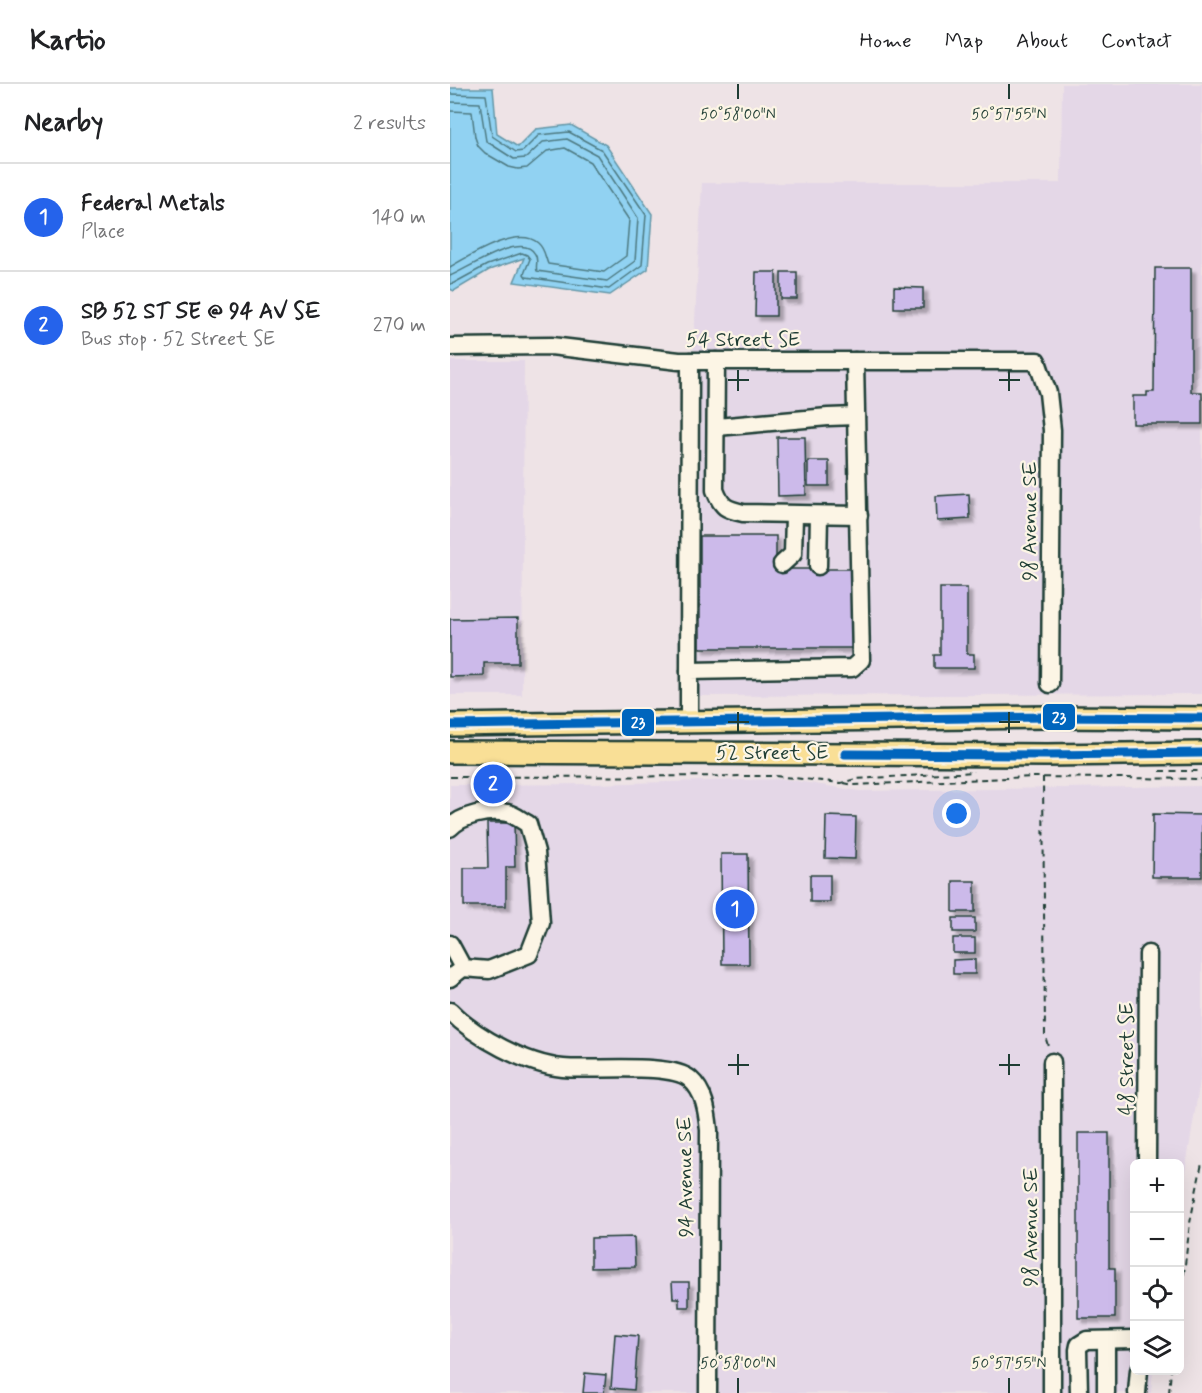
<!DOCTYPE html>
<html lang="en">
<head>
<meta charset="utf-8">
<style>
	:root { --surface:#fff; --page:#f6f6f6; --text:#202124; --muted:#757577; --line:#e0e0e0; --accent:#2563eb }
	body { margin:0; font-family:Mynerve,sans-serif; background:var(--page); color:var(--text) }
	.controls { position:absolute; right:18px; bottom:18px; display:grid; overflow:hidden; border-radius:9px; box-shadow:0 6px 24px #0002 }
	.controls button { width:54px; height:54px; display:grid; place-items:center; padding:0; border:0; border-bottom:2px solid var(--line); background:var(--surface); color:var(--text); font:30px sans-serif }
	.you { position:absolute; left:507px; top:730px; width:21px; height:21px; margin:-15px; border:4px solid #fff; border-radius:50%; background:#1a73e8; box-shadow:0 0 0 9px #1a73e833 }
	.badge { display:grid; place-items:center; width:39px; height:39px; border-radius:50%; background:var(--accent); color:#fff; font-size:20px; font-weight:700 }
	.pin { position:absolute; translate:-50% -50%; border:3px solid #fff; box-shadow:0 2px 6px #0006 }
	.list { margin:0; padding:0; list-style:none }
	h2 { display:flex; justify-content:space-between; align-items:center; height:78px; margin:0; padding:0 24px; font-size:26px }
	h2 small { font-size:20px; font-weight:400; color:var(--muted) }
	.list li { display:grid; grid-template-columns:39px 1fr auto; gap:18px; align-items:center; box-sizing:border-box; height:108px; padding:0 24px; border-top:2px solid var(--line) }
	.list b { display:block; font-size:22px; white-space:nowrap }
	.list p { margin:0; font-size:20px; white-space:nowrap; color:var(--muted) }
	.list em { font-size:20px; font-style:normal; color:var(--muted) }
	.icon { flex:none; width:33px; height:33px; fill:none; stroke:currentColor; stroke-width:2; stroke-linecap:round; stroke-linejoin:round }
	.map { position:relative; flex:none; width:752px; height:1309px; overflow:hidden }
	header { display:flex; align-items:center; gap:36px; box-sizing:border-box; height:84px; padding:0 30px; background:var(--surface); border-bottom:2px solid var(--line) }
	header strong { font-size:28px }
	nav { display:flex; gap:33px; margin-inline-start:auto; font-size:21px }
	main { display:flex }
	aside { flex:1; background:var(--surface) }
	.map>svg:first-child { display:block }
	.built { fill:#e4d7e7 }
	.water { fill:#91d2f2; stroke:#6396a6; stroke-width:1.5 }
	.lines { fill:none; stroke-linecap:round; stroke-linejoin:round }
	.shore { stroke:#4d7980; stroke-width:1.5 }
	.building { fill:#ccbaea; stroke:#1f3d34; stroke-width:1.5; filter:url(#shadow) }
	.minor-casing { stroke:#1f3d34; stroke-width:21 }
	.major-casing { stroke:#1f3d34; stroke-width:26 }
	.path { stroke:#1f3d34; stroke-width:2; stroke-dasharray:6 4.5; stroke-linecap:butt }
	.minor { stroke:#fcf5e5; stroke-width:16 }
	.major { stroke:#f9df96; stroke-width:21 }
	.bus-1-casing { stroke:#fcf5e5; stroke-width:14 }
	.bus-1 { stroke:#0065bd; stroke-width:9 }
	.ticks { fill:none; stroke:#1f3d34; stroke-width:2 }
	.labels { text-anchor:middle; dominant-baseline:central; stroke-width:4.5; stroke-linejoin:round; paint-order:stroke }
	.street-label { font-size:20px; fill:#1f3d34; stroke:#fcf5e5 }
	.ticks-label { font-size:15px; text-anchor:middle; fill:#1f3d34; stroke:#fcf5e5; stroke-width:4.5; stroke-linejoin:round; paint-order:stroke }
	.line-badge { stroke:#fcf5e5; stroke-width:2 }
	.badge-label { font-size:16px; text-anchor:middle; font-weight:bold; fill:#fff }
</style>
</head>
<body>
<header>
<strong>Kartio</strong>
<nav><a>Home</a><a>Map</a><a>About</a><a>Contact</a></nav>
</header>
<main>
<aside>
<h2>Nearby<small>2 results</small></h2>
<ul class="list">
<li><span class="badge">1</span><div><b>Federal Metals</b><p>Place</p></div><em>140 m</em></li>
<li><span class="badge">2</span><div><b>SB 52 ST SE @ 94 AV SE</b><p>Bus stop · 52 Street SE</p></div><em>270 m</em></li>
</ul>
</aside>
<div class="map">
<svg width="752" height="1309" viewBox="0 0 752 1309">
	<defs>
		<filter id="shadow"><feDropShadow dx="4.5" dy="4.5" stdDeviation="1.5" flood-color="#0004"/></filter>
	</defs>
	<rect width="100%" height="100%" fill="#eee3e6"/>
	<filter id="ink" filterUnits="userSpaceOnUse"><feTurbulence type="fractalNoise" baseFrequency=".0167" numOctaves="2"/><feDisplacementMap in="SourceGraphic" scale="12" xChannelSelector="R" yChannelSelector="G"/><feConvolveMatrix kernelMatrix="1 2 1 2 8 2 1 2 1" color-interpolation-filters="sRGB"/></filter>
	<g filter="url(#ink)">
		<g class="built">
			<polygon points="612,0 752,0 752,610 233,612 244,257 252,99 611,99"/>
			<polygon points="0,277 74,277 72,611 0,611"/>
			<polygon points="334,695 409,707 752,702 752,984 730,1120 730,1080 684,1080 684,1286 703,1287 701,1309 0,1309 0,701 143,700"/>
		</g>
		<polygon class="water" points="0,4 43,4 47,50 68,63 86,45 121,41 156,61 202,130 198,185 160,211 64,198 74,174 39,186 4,207 0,205"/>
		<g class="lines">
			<g class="shore">
				<polyline points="0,10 36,11 42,52 66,68 73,67 89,51 119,48 152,66 196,131 192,181 159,205 76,193 74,190 80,175 77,171 72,169 37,181 4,199 0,200"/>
				<path d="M0,18l30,1 6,38 28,18 12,-1 17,-16 24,-3 30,16 41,63 -3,43 -28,20 -70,-10c-2,-5 2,-11 -2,-17 -12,-24 -69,16 -85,22"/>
				<path d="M0,27l22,1 3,25 3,9 7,7 24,14 9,2 9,-1 20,-17 18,-3 25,14 39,58 -3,36 -22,16 -56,-8c-3,-7 -3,-15 -10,-21 -20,-18 -69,13 -88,24"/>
			</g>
		</g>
		<g class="building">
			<polygon points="705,184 741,184 741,308 752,308 752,340 683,340 683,312 697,312 697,308 704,308"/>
			<polygon points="306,188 326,188 326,232 305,232"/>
			<rect x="331" y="188" width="16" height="27"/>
			<polygon points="444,203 473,204 473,224 444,224"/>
			<polygon points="327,353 355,353 356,411 328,412"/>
			<rect x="358" y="377" width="21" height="25"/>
			<polygon points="519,410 520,435 487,437 486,412"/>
			<polygon points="250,452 326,452 326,485 403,485 403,564 250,564"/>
			<polygon points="490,504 517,504 517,570 524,570 524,584 484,584 484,571 490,571"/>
			<polygon points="68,534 68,579 34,579 34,592 0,593 0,535"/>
			<polygon points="703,730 752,731 752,793 702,793"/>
			<polygon points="376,732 406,733 405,775 375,774"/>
			<polygon points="37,739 64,739 65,783 56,783 56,822 14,822 14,784 38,784"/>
			<polygon points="271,770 298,770 299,880 272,880"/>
			<rect x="360" y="791" width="20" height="27"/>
			<rect x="503" y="797" width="22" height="31"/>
			<rect x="503" y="834" width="22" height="14"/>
			<rect x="503" y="854" width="22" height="15"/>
			<polygon points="525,875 525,890 503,890 503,876"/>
			<polygon points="628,1049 659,1049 659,1184 665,1184 665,1234 628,1234"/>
			<polygon points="184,1153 185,1183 141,1184 141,1154"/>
			<polygon points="222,1198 239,1198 239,1223 229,1223 229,1214 223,1214"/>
			<polygon points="165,1250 188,1252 184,1306 161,1304"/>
			<polygon points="135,1289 156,1291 154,1309 133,1309"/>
		</g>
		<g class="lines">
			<defs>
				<g id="minor">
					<polyline points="0,263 101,262 229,277 587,277 598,309 602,346 600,600"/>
					<path d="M266,277l-1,129c7,18 11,19 28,23l116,2"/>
					<polyline points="267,343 378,333 406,332"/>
					<polyline points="332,480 343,470 344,431"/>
					<polyline points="368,482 369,431"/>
					<polyline points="239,587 240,277"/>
					<polyline points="239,638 239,587 402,584 411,576 405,277"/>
					<path d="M0,744c12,-13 39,-19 57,-15 7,1 15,8 21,11l8,28 5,71 -12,31 -40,16 -26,-2 -13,10"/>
					<polyline points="0,860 13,884"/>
					<path d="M0,927c26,27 76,53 113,57 29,3 108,-6 127,11 15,13 17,33 19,51l-1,263"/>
					<polyline points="697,1080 698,870"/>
					<polyline points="602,1309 602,978"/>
					<polyline points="629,1309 628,1266 629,1261 637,1256 684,1255"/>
					<polyline points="656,1309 656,1256"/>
					<polyline points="687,1309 689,1286"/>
				</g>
				<g id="major">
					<polyline points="0,641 597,633 752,634"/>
					<polyline points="0,668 597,671 752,669"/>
				</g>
			</defs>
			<use href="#minor" class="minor-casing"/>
			<use href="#major" class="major-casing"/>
			<g class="path">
				<polyline points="710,687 752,687"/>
				<polyline points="0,693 325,692 391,699 406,695 524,688"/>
				<polyline points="593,693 595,952 599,965"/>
				<polyline points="394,699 404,701 581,693 752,695"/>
				<polyline points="730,1222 740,1139 752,1079"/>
				<polyline points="719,1309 721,1286"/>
			</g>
			<use href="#minor" class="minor"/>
			<use href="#major" class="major"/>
			<defs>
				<g id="bus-1">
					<polyline points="0,641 597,633 752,634"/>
					<polyline points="395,670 597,671 752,669"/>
				</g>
			</defs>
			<use href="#bus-1" class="bus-1-casing"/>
			<use href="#bus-1" class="bus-1"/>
		</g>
	</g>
	<path class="ticks" d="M288,0v15M559,0v15M288,286v21M559,286v21M278,296h21M549,296h21M288,628v21M559,628v21M278,638h21M549,638h21M288,970v21M559,970v21M278,981h21M549,981h21M288,1294v15M559,1294v15"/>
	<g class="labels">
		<g class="street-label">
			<text x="293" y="256">54 Street SE</text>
			<text transform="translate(580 437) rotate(-90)">98 Avenue SE</text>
			<text x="322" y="669">52 Street SE</text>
			<text transform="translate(677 975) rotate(-90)">48 Street SE</text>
			<text transform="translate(236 1093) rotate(-91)">94 Avenue SE</text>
			<text transform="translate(581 1143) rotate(-90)">98 Avenue SE</text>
		</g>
	</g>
	<g class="ticks-label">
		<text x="288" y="35">50°58'00"N</text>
		<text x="559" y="35">50°57'55"N</text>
		<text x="288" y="1284">50°58'00"N</text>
		<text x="559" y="1284">50°57'55"N</text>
	</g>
	<g class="line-badge">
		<rect x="592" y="619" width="34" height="28" rx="6" fill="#0065bd"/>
		<rect x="171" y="624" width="34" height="29" rx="6" fill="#0065bd"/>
	</g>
	<g class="badge-label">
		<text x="609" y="639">23</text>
		<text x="188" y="644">23</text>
	</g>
</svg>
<div class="controls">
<button>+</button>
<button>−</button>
<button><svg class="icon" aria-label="locate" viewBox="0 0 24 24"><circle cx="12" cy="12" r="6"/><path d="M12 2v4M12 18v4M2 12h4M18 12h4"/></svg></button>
<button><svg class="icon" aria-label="layers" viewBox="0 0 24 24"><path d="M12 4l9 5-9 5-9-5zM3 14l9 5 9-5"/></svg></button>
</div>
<div class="you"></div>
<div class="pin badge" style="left:285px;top:825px">1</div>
<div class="pin badge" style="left:43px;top:700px">2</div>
</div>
</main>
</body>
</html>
